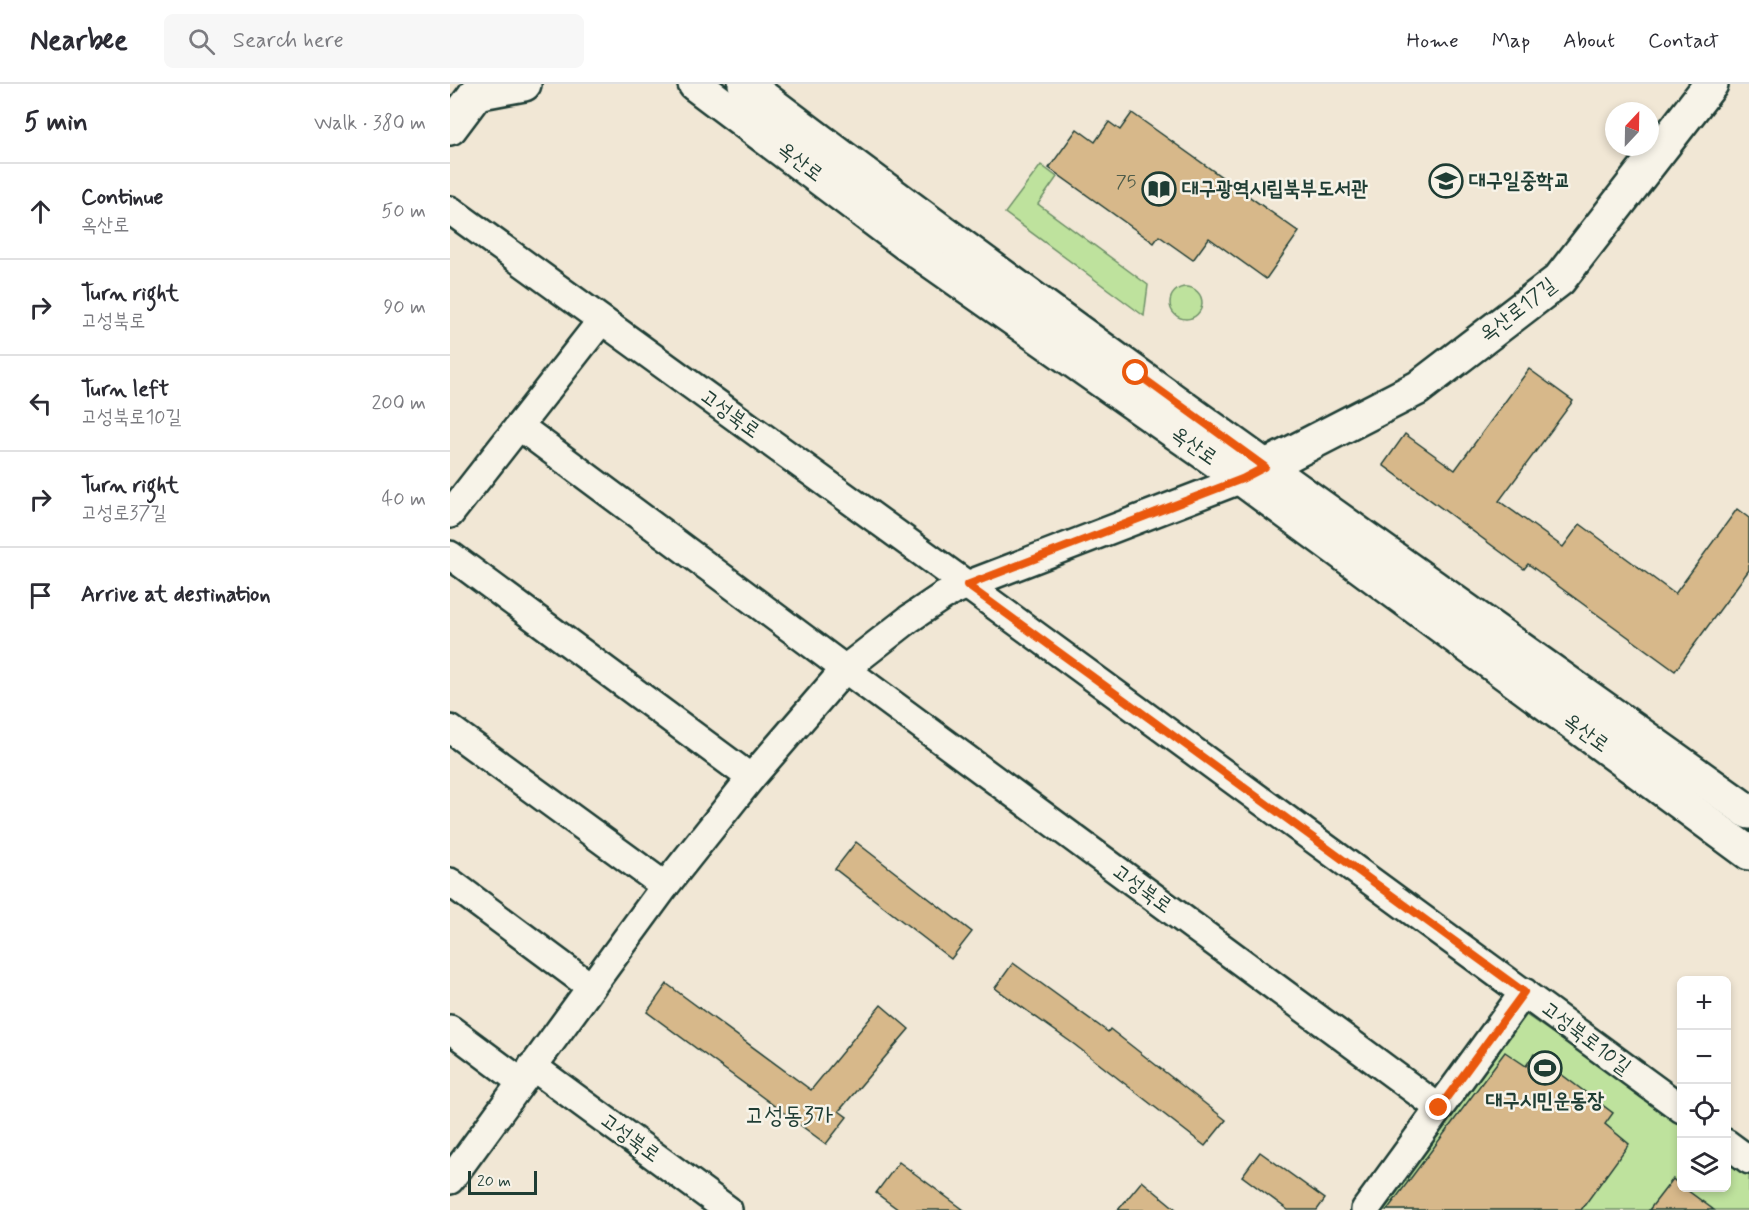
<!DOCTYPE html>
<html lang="en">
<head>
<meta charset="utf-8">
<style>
	:root { --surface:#fff; --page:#f7f7f7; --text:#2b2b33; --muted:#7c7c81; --line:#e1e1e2 }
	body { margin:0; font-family:Mynerve,"Poor Story",sans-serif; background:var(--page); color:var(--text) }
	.controls { position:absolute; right:18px; bottom:18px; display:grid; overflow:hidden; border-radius:9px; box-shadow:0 3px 9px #0003 }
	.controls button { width:54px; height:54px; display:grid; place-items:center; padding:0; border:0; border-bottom:2px solid var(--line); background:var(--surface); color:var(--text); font:30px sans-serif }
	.compass { position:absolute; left:1155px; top:18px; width:54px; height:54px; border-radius:50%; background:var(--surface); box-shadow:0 3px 9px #0003; rotate:22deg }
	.scale { position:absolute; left:18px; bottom:15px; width:69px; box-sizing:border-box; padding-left:6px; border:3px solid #1f3d34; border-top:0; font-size:16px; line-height:21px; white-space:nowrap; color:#1f3d34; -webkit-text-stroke:4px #f7f3e8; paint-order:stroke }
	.stop { position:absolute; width:18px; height:18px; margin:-14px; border:4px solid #ea580c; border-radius:50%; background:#fff }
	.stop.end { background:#ea580c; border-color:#fff; box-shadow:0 2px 6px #0008 }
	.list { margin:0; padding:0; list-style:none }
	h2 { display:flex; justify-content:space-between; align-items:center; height:78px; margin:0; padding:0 24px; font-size:26px }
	h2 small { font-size:20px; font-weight:400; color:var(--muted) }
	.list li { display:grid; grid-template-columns:39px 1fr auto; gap:18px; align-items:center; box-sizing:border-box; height:96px; padding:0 24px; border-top:2px solid var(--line) }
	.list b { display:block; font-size:22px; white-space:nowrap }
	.list p { margin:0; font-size:20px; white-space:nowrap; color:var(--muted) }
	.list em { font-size:20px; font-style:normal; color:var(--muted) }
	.icon { flex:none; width:33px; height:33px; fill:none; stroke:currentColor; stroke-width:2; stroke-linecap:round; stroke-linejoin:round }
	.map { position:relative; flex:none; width:1299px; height:1126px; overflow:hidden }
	header { display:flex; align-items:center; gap:36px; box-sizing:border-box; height:84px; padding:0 30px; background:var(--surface); border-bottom:2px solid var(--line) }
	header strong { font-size:28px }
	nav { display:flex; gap:33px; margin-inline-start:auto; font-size:21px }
	.search { width:420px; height:54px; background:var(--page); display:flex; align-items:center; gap:15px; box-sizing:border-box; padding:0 21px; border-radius:9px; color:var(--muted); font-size:22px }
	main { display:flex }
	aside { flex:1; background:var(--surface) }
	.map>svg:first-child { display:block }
	.green { fill:#bee29d; stroke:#6e9068; stroke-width:1.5 }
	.building { fill:#d7b88a; stroke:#1f3d34; stroke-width:1.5 }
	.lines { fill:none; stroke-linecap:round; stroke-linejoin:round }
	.minor-casing { stroke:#1f3d34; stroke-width:32 }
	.tertiary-casing { stroke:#1f3d34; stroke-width:38 }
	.secondary-casing { stroke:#1f3d34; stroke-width:38 }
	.minor { stroke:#f7f3e8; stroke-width:27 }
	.tertiary { stroke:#f7f3e8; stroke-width:33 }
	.secondary { stroke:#f7f3e8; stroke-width:33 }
	.route { stroke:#ea580c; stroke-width:8 }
	.labels { text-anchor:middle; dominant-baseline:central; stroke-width:5; stroke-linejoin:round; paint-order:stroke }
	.number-label { font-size:18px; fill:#4d5c4a }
	.street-label { font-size:21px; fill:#1f3d34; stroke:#f7f3e8 }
	.poi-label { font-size:21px; font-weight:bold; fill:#1f3d34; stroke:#f7f3e8; text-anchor:start }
	.quarter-label { font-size:24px; fill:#1f3d34; stroke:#f7f3e8 }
</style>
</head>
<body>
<header>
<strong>Nearbee</strong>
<div class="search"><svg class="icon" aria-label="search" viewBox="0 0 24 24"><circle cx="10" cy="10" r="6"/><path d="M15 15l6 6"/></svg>Search here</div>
<nav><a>Home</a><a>Map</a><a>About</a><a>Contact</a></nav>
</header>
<main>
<aside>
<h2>5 min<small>Walk · 380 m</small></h2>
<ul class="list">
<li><svg class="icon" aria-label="ahead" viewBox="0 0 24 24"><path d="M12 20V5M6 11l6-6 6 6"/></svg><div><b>Continue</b><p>옥산로</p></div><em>50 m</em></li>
<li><svg class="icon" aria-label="right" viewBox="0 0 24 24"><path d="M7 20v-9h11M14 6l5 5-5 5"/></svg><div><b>Turn right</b><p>고성북로</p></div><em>90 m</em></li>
<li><svg class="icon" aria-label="left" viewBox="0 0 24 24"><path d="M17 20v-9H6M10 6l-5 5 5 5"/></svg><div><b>Turn left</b><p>고성북로10길</p></div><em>200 m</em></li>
<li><svg class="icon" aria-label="right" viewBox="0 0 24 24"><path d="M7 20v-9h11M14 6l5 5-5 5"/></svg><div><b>Turn right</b><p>고성로37길</p></div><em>40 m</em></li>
<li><svg class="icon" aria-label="arrive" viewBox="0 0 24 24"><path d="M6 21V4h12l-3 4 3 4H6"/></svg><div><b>Arrive at destination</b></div></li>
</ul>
</aside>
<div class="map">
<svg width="1299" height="1126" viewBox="0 0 1299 1126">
	<rect width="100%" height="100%" fill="#f1e7d5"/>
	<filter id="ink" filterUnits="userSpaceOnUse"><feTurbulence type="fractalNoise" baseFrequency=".0167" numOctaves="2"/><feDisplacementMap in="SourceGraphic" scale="12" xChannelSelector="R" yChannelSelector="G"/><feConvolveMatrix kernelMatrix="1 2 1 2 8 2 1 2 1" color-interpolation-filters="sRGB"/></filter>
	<g filter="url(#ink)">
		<g class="green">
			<polygon points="591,81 607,93 588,120 698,201 694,232 555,129"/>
			<circle cx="736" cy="219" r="16"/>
			<polygon points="1076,931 1231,1037 1232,1104 1276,1104 1277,1070 1299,1086 1299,1126 934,1126"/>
		</g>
		<g class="building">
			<polygon points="682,29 849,148 816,195 759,154 743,176 709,152 704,159 599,84 627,45 645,58 659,38 670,46"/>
			<polygon points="1079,285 1123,317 1049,417 1113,463 1130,440 1225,510 1287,425 1299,434 1299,486 1225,587 1078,480 1074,485 933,381 955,350 1005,386"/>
			<polygon points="406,758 522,848 501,875 385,785"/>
			<polygon points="563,879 658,948 660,945 776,1036 755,1062 625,961 545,904"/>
			<polygon points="217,900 361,1006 431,921 459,945 389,1027 397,1033 376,1060 197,928"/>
			<polygon points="1055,968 1076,982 1084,970 1163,1029 1155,1040 1179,1060 1131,1126 937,1126"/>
			<polygon points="810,1068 875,1115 867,1126 838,1126 792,1092"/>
			<polygon points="449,1078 514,1126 449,1126 426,1109"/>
			<polygon points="1223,1095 1232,1104 1234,1104 1264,1126 1199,1126"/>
			<polygon points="692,1097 727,1126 668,1126"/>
		</g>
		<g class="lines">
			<defs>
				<g id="minor">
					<polyline points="0,126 517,501 1232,1025"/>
					<polyline points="69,342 395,585 989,1024"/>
					<polyline points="0,430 151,237"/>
					<polyline points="0,471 301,694"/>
					<polyline points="0,645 215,802"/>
					<polyline points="0,798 141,903"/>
					<polyline points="0,945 71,998"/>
					<polyline points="82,982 278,1126"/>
					<polyline points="1276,1059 1299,1076"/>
					<polyline points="0,1096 215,802 301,694 395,585 459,535 493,512 517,501 792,395"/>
					<polyline points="915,1126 1074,908"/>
				</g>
				<polyline id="tertiary" points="793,394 968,304 1109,196 1261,0"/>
				<g id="secondary">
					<polyline points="245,0 457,160 792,395 1299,769"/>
					<path d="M295,0c329,250 668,488 1004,728"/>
					<polyline points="26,9 74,0"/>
					<polyline points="0,44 33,0"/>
				</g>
			</defs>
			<use href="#minor" class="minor-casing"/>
			<use href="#tertiary" class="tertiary-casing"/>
			<use href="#secondary" class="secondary-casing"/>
			<use href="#minor" class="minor"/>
			<use href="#tertiary" class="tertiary"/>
			<use href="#secondary" class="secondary"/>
		</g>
	</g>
	<g class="lines" filter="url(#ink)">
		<polyline class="route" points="686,289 815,383 792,395 517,501 1074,908 989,1024"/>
	</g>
	<defs>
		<symbol id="school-ring" viewBox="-11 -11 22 22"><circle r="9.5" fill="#f7f3e8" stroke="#1f3d34" stroke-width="1.5"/><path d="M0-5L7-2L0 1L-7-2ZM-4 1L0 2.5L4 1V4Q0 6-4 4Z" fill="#1f3d34"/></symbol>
		<symbol id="library-ring" viewBox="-11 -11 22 22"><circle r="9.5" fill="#f7f3e8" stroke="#1f3d34" stroke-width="1.5"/><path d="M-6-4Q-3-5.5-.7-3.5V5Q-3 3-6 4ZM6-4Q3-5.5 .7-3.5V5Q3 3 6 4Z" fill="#1f3d34"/></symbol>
		<symbol id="stadium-ring" viewBox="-11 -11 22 22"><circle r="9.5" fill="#f7f3e8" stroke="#1f3d34" stroke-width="1.5"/><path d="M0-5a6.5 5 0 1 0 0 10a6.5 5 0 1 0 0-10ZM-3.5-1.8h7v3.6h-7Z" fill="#1f3d34"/></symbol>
	</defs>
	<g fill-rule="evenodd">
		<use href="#school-ring" x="977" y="78" width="38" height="38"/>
		<use href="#library-ring" x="690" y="86" width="38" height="38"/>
		<use href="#stadium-ring" x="1076" y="965" width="38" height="38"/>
	</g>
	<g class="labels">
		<g class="number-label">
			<text x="676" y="98">75</text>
		</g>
		<g class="street-label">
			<text transform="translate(350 78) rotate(37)">옥산로</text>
			<text transform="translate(1068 226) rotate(-38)">옥산로17길</text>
			<text transform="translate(280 330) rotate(36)">고성북로</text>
			<text transform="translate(744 362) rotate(35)">옥산로</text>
			<text transform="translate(1136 649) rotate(36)">옥산로</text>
			<text transform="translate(692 805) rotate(36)">고성북로</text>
			<text transform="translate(1136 954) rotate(37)">고성북로10길</text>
			<text transform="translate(180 1054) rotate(36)">고성북로</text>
		</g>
		<g class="poi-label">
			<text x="1019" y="97">대구일중학교</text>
			<text x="732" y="105">대구광역시립북부도서관</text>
			<text x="1095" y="1017" text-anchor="middle">대구시민운동장</text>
		</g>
		<g class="quarter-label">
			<text x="339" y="1032">고성동3가</text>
		</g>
	</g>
</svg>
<div class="controls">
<button>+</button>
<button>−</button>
<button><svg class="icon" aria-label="locate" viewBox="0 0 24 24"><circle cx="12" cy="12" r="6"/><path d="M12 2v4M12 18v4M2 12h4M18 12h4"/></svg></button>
<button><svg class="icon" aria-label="layers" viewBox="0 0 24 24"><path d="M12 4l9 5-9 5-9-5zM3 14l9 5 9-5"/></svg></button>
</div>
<svg class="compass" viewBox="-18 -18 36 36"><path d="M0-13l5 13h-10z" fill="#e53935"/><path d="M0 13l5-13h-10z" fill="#7c7c81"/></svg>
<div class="scale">20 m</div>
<div class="stop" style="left:686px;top:289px"></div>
<div class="stop end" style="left:989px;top:1024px"></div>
</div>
</main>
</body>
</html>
